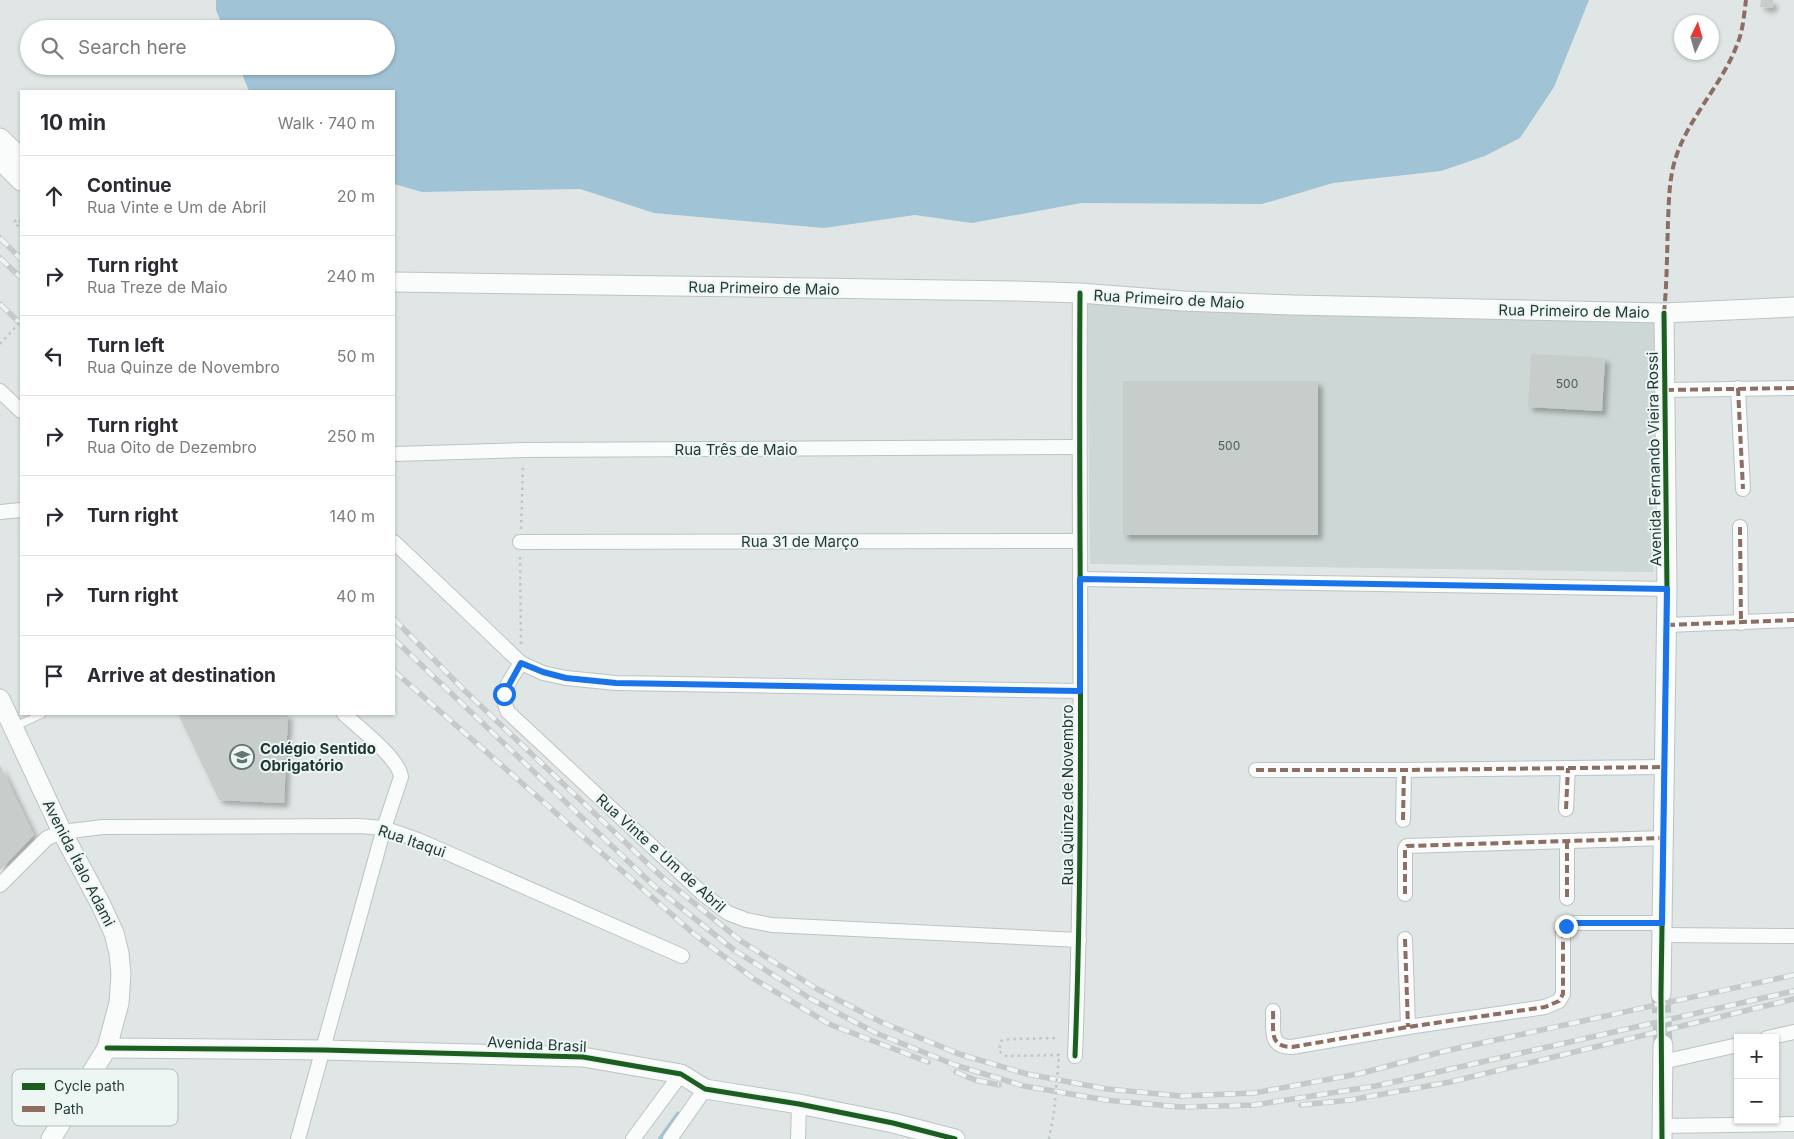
<!DOCTYPE html>
<html lang="en">
<head>
<meta charset="utf-8">
<style>
	:root { --surface:#fff; --page:#f2f2f3; --text:#2b2b33; --muted:#7c7c81; --line:#e1e1e2 }
	body { margin:0; font-family:Inter,sans-serif; background:var(--page); color:var(--text) }
	.controls { position:absolute; right:15px; bottom:15px; display:grid; overflow:hidden; border-radius:0px; box-shadow:0 1px 4px #0004 }
	.controls button { width:45px; height:45px; display:grid; place-items:center; padding:0; border:0; border-bottom:1px solid var(--line); background:var(--surface); color:var(--text); font:25px sans-serif }
	.compass { position:absolute; left:1674px; top:15px; width:45px; height:45px; border-radius:50%; background:var(--surface); box-shadow:0 1px 4px #0004; rotate:5deg }
	.stop { position:absolute; width:15px; height:15px; margin:-11px; border:4px solid #1a73e8; border-radius:50%; background:#fff }
	.stop.end { background:#1a73e8; border-color:#fff; box-shadow:0 1px 5px #0008 }
	.list { margin:0; padding:0; list-style:none }
	h2 { display:flex; justify-content:space-between; align-items:center; height:65px; margin:0; padding:0 20px; font-size:21px }
	h2 small { font-size:16px; font-weight:400; color:var(--muted) }
	.list li { display:grid; grid-template-columns:32px 1fr auto; gap:15px; align-items:center; box-sizing:border-box; height:80px; padding:0 20px; border-top:1px solid var(--line) }
	.list b { display:block; font-size:19px; white-space:nowrap }
	.list p { margin:0; font-size:16px; white-space:nowrap; color:var(--muted) }
	.list em { font-size:16px; font-style:normal; color:var(--muted) }
	.icon { flex:none; width:28px; height:28px; fill:none; stroke:currentColor; stroke-width:2; stroke-linecap:round; stroke-linejoin:round }
	.map { position:relative; flex:none; width:1794px; height:1139px; overflow:hidden }
	.search { position:absolute; background:var(--surface); box-shadow:0 1px 4px #0004; left:20px; top:20px; width:375px; height:55px; display:flex; align-items:center; gap:12px; box-sizing:border-box; padding:0 18px; border-radius:28px; color:var(--muted); font-size:19px }
	.panel { position:absolute; background:var(--surface); box-shadow:0 1px 4px #0004; left:20px; top:90px; width:375px; height:625px; border-radius:0px }
	.map>svg:first-child { display:block }
	.built { fill:#cdd7d5 }
	.water { fill:#a0c3d5 }
	.lines { fill:none; stroke-linecap:round; stroke-linejoin:round }
	.stream { stroke:#a0c3d5; stroke-width:4.5 }
	.building { fill:#c7cdcb; filter:url(#shadow) }
	.secondary-tunnel { stroke:#b9c3c2; stroke-width:19; stroke-dasharray:19 9; stroke-linecap:butt }
	.lane-casing { stroke:#bdc3c2; stroke-width:9 }
	.street-casing { stroke:#bdc3c2; stroke-width:16 }
	.secondary-casing { stroke:#bcc4c2; stroke-width:21 }
	.path { stroke:#bec7c6; stroke-width:2.5; stroke-dasharray:2.5 4; stroke-linecap:butt }
	.lane { stroke:#fafbfb; stroke-width:7 }
	.street { stroke:#fafbfb; stroke-width:14 }
	.secondary { stroke:#fafbfb; stroke-width:19 }
	.rail-casing { stroke:#c5c9c9; stroke-width:5.5 }
	.rail { stroke:#edf6f3; stroke-width:4; stroke-dasharray:11; stroke-linecap:butt }
	.path-bridge { stroke:#bec7c6; stroke-width:2.5; stroke-dasharray:2.5 4; stroke-linecap:butt }
	.quiet { stroke:#8d6e63; stroke-width:4; stroke-dasharray:8 4; stroke-linecap:butt }
	.cycleway-casing { stroke:#edf6f3; stroke-width:8 }
	.cycleway { stroke:#1b5e20; stroke-width:5 }
	.route { stroke:#1a73e8; stroke-width:6 }
	.labels { text-anchor:middle; dominant-baseline:central; stroke-width:4; stroke-linejoin:round; paint-order:stroke }
	.number-label { font-size:12px; fill:#4a5d5c }
	.street-label { font-size:15px; fill:#1f3736; stroke:#edf6f3 }
	.poi-label { font-size:15px; font-weight:bold; fill:#1f3736; stroke:#edf6f3; text-anchor:start }
	.key { fill:#edf6f3; stroke:#afbdba; stroke-width:1 }
	.key-label { font-size:14px; fill:#1f3736 }
</style>
</head>
<body>
<div class="map">
<svg width="1794" height="1139" viewBox="0 0 1794 1139">
	<defs>
		<filter id="shadow"><feDropShadow dx="4.5" dy="4.5" stdDeviation="2.5" flood-color="#0004"/></filter>
	</defs>
	<rect width="100%" height="100%" fill="#e0e6e5"/>
	<polygon class="built" points="1087,302 1655,323 1653,572 1090,564"/>
	<polygon class="water" points="216,0 1589,0 1554,87 1520,138 1485,156 1441,171 1333,183 1262,204 1081,203 972,223 915,215 824,228 654,213 580,189 422,192 394,184 394,91 249,91 239,66 386,66 386,29 224,29 216,10"/>
	<g class="lines">
		<polyline class="stream" points="660,1139 678,1114"/>
	</g>
	<g class="building">
		<polygon points="1761,0 1773,0 1772,8 1760,7"/>
		<polygon points="1531,354 1605,358 1602,411 1528,407"/>
		<rect x="1123" y="381" width="195" height="154"/>
		<polygon points="178,714 288,714 284,803 219,800"/>
		<polygon points="0,765 34,835 0,870"/>
	</g>
	<g class="lines">
		<polyline class="secondary-tunnel" points="1661,994 1663,1045"/>
		<defs>
			<polyline id="lane" points="14,727 42,714"/>
			<g id="street">
				<polyline points="1738,388 1743,489"/>
				<polyline points="1666,390 1794,388"/>
				<polyline points="0,391 21,411"/>
				<polyline points="394,454 523,450 1078,447"/>
				<polyline points="0,512 21,510"/>
				<polyline points="1740,527 1741,623"/>
				<polyline points="394,542 521,663 543,673 566,678 616,683 1080,691"/>
				<polyline points="520,542 1079,541"/>
				<polyline points="1080,579 1667,589"/>
				<polyline points="1667,625 1794,620"/>
				<path d="M521,663c-10,16 -23,30 -13,49l195,182 25,19 18,7 26,5 307,15"/>
				<polyline points="1256,770 1404,770 1665,767"/>
				<polyline points="1566,809 1568,768"/>
				<polyline points="1403,820 1404,770"/>
				<polyline points="1567,841 1567,898"/>
				<polyline points="0,885 47,838 62,832 103,827 359,826 384,828 418,840 682,956"/>
				<polyline points="1405,894 1405,849 1407,846 1665,838"/>
				<polyline points="1662,935 1794,936"/>
				<polyline points="1405,939 1408,1027"/>
				<path d="M1273,1011c1,19 -5,36 19,36l116,-20 137,-20 14,-6 4,-7v-63c3,-6 7,-7 14,-8h85"/>
				<polyline points="1767,1038 1794,1032"/>
				<path d="M1075,1056c10,-254 3,-508 5,-763"/>
				<polyline points="1662,1062 1738,1045"/>
				<polyline points="1662,1126 1794,1124"/>
				<path d="M298,1139l86,-311 17,-51c-2,-19 -42,-49 -57,-63"/>
				<polyline points="633,1139 681,1074"/>
				<polyline points="670,1139 705,1089"/>
				<polyline points="798,1139 799,1104"/>
			</g>
			<g id="secondary">
				<polyline points="0,138 21,158"/>
				<polyline points="0,160 21,181"/>
				<polyline points="394,282 1014,291 1080,293 1183,301 1294,305 1664,313 1794,307"/>
				<polyline points="0,699 62,832 100,903 114,933 119,953 121,974 119,1003 107,1048 51,1139"/>
				<polyline points="1661,994 1667,589 1664,313"/>
				<polyline points="107,1048 324,1050 583,1057 681,1074 705,1089 799,1104 893,1123 955,1139"/>
				<polyline points="1662,1139 1663,1045"/>
			</g>
		</defs>
		<use href="#lane" class="lane-casing"/>
		<use href="#street" class="street-casing"/>
		<use href="#secondary" class="secondary-casing"/>
		<g class="path">
			<polyline points="21,207 21,209"/>
			<polyline points="21,222 18,219 14,222 21,229"/>
			<polyline points="521,529 523,464"/>
			<polyline points="520,557 521,644"/>
		</g>
		<use href="#lane" class="lane"/>
		<use href="#street" class="street"/>
		<use href="#secondary" class="secondary"/>
		<defs>
			<g id="rail">
				<polyline points="0,238 21,259"/>
				<polyline points="0,258 21,278"/>
				<polyline points="0,304 21,324"/>
				<polyline points="394,619 465,691 662,877 741,941 817,989 881,1022 959,1054 1027,1074 1107,1089 1181,1096 1254,1093 1358,1074 1445,1051 1794,975"/>
				<polyline points="394,639 654,886 734,950 811,999 876,1033 955,1065 1024,1086 1106,1100 1180,1107 1254,1105 1376,1086 1794,991"/>
				<polyline points="394,671 694,934 754,979 829,1024 928,1062"/>
				<polyline points="956,1072 975,1080 999,1085"/>
				<polyline points="1301,1105 1350,1100 1450,1082 1794,999"/>
			</g>
		</defs>
		<use href="#rail" class="rail-casing"/>
		<use href="#rail" class="rail"/>
		<g class="path-bridge">
			<polyline points="0,344 21,321"/>
			<polyline points="1049,1139 1054,1112 1059,1055 1006,1056 999,1051 1001,1041 1010,1039 1059,1038"/>
		</g>
		<g class="quiet">
			<path d="M1664,313c3,-30 3,-61 4,-91 1,-23 1,-46 9,-68 14,-39 45,-70 60,-109 6,-14 7,-30 9,-45"/>
			<polyline points="1738,388 1743,489"/>
			<polyline points="1666,390 1794,388"/>
			<polyline points="1740,527 1741,623"/>
			<polyline points="1667,625 1794,620"/>
			<polyline points="1256,770 1404,770 1665,767"/>
			<polyline points="1566,809 1568,768"/>
			<polyline points="1403,820 1404,770"/>
			<polyline points="1567,841 1567,898"/>
			<polyline points="1405,894 1405,849 1407,846 1665,838"/>
			<polyline points="1405,939 1408,1027"/>
			<path d="M1273,1011c1,19 -5,36 19,36l116,-20 137,-20 14,-6 4,-7v-63c3,-6 7,-7 14,-8h85"/>
		</g>
		<defs>
			<g id="cycleway">
				<polyline points="107,1048 324,1050 583,1057 681,1074 705,1089 799,1104 893,1123 955,1139"/>
				<path d="M1075,1056c10,-254 3,-508 5,-763"/>
				<polyline points="1662,1139 1661,994 1667,589 1664,313"/>
			</g>
		</defs>
		<use href="#cycleway" class="cycleway-casing"/>
		<use href="#cycleway" class="cycleway"/>
	</g>
	<g class="lines">
		<polyline class="route" points="504,694 521,663 543,672 566,678 616,683 1080,691 1080,579 1667,589 1662,923 1576,923 1570,924 1566,926"/>
	</g>
	<defs>
		<symbol id="school-ring" viewBox="-11 -11 22 22"><circle r="9.5" fill="#edf6f3" stroke="#637473" stroke-width="1.5"/><path d="M0-5L7-2L0 1L-7-2ZM-4 1L0 2.5L4 1V4Q0 6-4 4Z" fill="#637473"/></symbol>
	</defs>
	<g fill-rule="evenodd">
		<use href="#school-ring" x="228" y="743" width="28" height="28"/>
	</g>
	<g class="labels">
		<g class="number-label">
			<text x="1567" y="383">500</text>
			<text x="1229" y="445">500</text>
		</g>
		<g class="street-label">
			<text transform="translate(764 288) rotate(1)">Rua Primeiro de Maio</text>
			<text transform="translate(1169 299) rotate(3)">Rua Primeiro de Maio</text>
			<text transform="translate(1574 311) rotate(1)">Rua Primeiro de Maio</text>
			<text x="736" y="449">Rua Três de Maio</text>
			<text transform="translate(1654 459) rotate(-91)">Avenida Fernando Vieira Rossi</text>
			<text x="800" y="541">Rua 31 de Março</text>
			<text transform="translate(1067 795) rotate(-90)">Rua Quinze de Novembro</text>
			<text transform="translate(412 841) rotate(19)">Rua Itaqui</text>
			<text transform="translate(661 853) rotate(42)">Rua Vinte e Um de Abril</text>
			<text transform="translate(79 863) rotate(63)">Avenida Ítalo Adami</text>
			<text transform="translate(537 1044) rotate(3)">Avenida Brasil</text>
		</g>
		<g class="poi-label">
			<text x="260" y="748">Colégio Sentido<tspan x="260" dy="17">Obrigatório</tspan></text>
		</g>
	</g>
	<rect x="12" y="1069" width="166" height="57" rx="8" class="key"/>
	<rect x="22" y="1083" width="23" height="7" fill="#1b5e20"/>
	<rect x="22" y="1106" width="23" height="6" fill="#8d6e63"/>
	<g class="key-label">
		<text x="54" y="1091">Cycle path</text>
		<text x="54" y="1114">Path</text>
	</g>
</svg>
<div class="controls">
<button>+</button>
<button>−</button>
</div>
<svg class="compass" viewBox="-18 -18 36 36"><path d="M0-13l5 13h-10z" fill="#e53935"/><path d="M0 13l5-13h-10z" fill="#7c7c81"/></svg>
<div class="stop" style="left:504px;top:694px"></div>
<div class="stop end" style="left:1566px;top:926px"></div>
<div class="search"><svg class="icon" aria-label="search" viewBox="0 0 24 24"><circle cx="10" cy="10" r="6"/><path d="M15 15l6 6"/></svg>Search here</div>
<section class="panel">
<h2>10 min<small>Walk · 740 m</small></h2>
<ul class="list">
<li><svg class="icon" aria-label="ahead" viewBox="0 0 24 24"><path d="M12 20V5M6 11l6-6 6 6"/></svg><div><b>Continue</b><p>Rua Vinte e Um de Abril</p></div><em>20 m</em></li>
<li><svg class="icon" aria-label="right" viewBox="0 0 24 24"><path d="M7 20v-9h11M14 6l5 5-5 5"/></svg><div><b>Turn right</b><p>Rua Treze de Maio</p></div><em>240 m</em></li>
<li><svg class="icon" aria-label="left" viewBox="0 0 24 24"><path d="M17 20v-9H6M10 6l-5 5 5 5"/></svg><div><b>Turn left</b><p>Rua Quinze de Novembro</p></div><em>50 m</em></li>
<li><svg class="icon" aria-label="right" viewBox="0 0 24 24"><path d="M7 20v-9h11M14 6l5 5-5 5"/></svg><div><b>Turn right</b><p>Rua Oito de Dezembro</p></div><em>250 m</em></li>
<li><svg class="icon" aria-label="right" viewBox="0 0 24 24"><path d="M7 20v-9h11M14 6l5 5-5 5"/></svg><div><b>Turn right</b></div><em>140 m</em></li>
<li><svg class="icon" aria-label="right" viewBox="0 0 24 24"><path d="M7 20v-9h11M14 6l5 5-5 5"/></svg><div><b>Turn right</b></div><em>40 m</em></li>
<li><svg class="icon" aria-label="arrive" viewBox="0 0 24 24"><path d="M6 21V4h12l-3 4 3 4H6"/></svg><div><b>Arrive at destination</b></div></li>
</ul>
</section>
</div>
</body>
</html>
